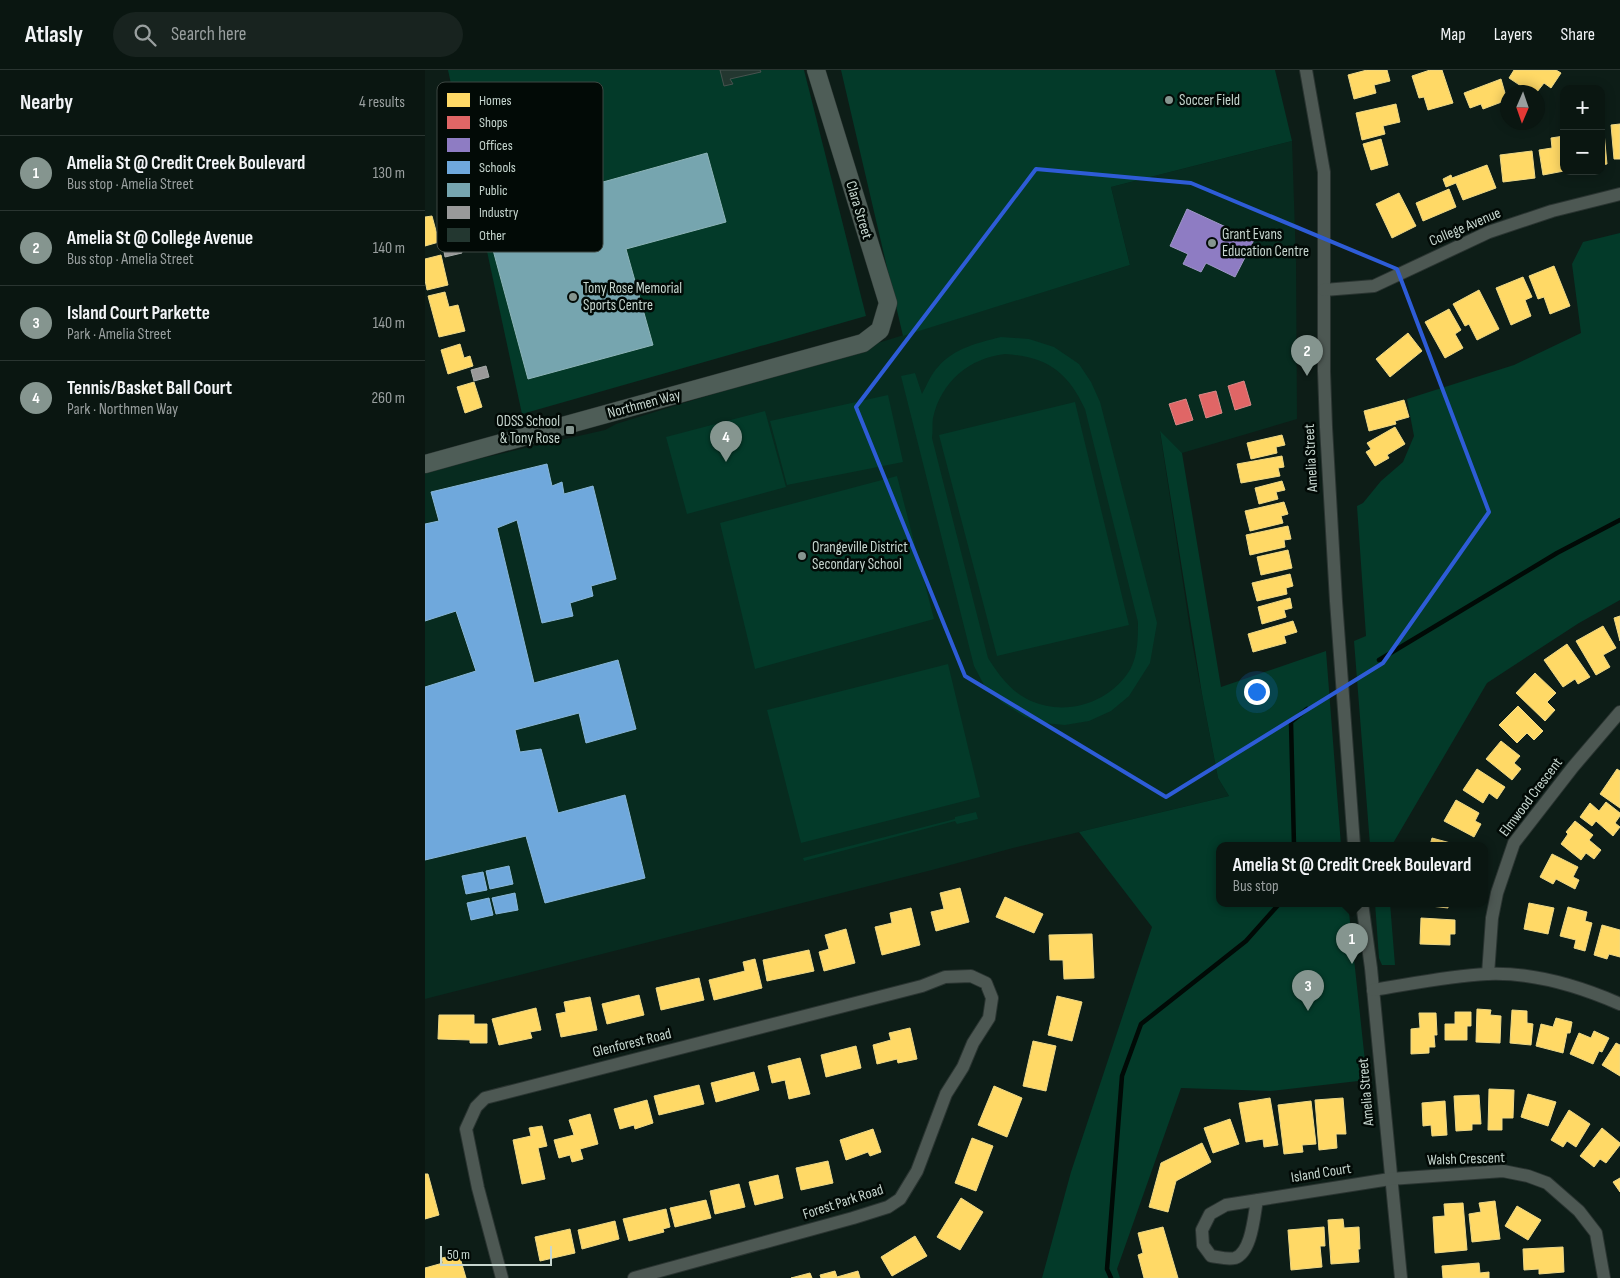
<!DOCTYPE html>
<html lang="en">
<head>
<meta charset="utf-8">
<style>
	:root { --surface:#0a1611; --page:#18231f; --text:#f1f3f6; --muted:#999f9f; --line:#2a3531; --accent:#85958f }
	body { margin:0; font-family:"Sofia Sans Condensed",sans-serif; background:var(--page); color:var(--text) }
	.controls { position:absolute; right:15px; top:15px; display:grid; overflow:hidden; border-radius:10px; box-shadow:0 2px 12px #0003 }
	.controls button { width:45px; height:45px; display:grid; place-items:center; padding:0; border:0; border-bottom:1px solid var(--line); background:var(--surface); color:var(--text); font:25px sans-serif }
	.compass { position:absolute; left:1075px; top:15px; width:45px; height:45px; border-radius:50%; background:var(--surface); box-shadow:0 2px 12px #0003; rotate:182deg }
	.scale { position:absolute; left:15px; bottom:12px; width:112px; box-sizing:border-box; padding-left:5px; border:2px solid #c6d6cf; border-top:0; font-size:14px; line-height:18px; white-space:nowrap; color:#c6d6cf; -webkit-text-stroke:4px #020a06; paint-order:stroke }
	.you { position:absolute; left:831px; top:621px; width:18px; height:18px; margin:-12px; border:4px solid #fff; border-radius:50%; background:#1a73e8; box-shadow:0 0 0 8px #1a73e833 }
	.badge { display:grid; place-items:center; width:32px; height:32px; border-radius:50%; background:var(--accent); color:#fff; font-size:16px; font-weight:700 }
	.pin { position:absolute; translate:-50% -41px; filter:drop-shadow(0 1px 2px #0008) }
	.pin::after { content:''; position:absolute; top:26px; width:18px; height:15px; background:inherit; clip-path:polygon(0 0,100% 0,50% 100%) }
	.popup { position:absolute; left:791px; top:772px; width:272px; height:65px; box-sizing:border-box; display:grid; place-content:center; border-radius:10px; background:var(--surface); filter:drop-shadow(0 1px 4px #0005); font-size:16px; white-space:nowrap; color:var(--muted) }
	.popup b { font-size:19px; color:var(--text) }
	.popup::after { content:''; position:absolute; left:50%; top:100%; margin-left:-10px; border:10px solid transparent; border-top-color:var(--surface) }
	.list { margin:0; padding:0; list-style:none }
	h2 { display:flex; justify-content:space-between; align-items:center; height:65px; margin:0; padding:0 20px; font-size:21px }
	h2 small { font-size:16px; font-weight:400; color:var(--muted) }
	.list li { display:grid; grid-template-columns:32px 1fr auto; gap:15px; align-items:center; box-sizing:border-box; height:75px; padding:0 20px; border-top:1px solid var(--line) }
	.list b { display:block; font-size:19px; white-space:nowrap }
	.list p { margin:0; font-size:16px; white-space:nowrap; color:var(--muted) }
	.list em { font-size:16px; font-style:normal; color:var(--muted) }
	.icon { flex:none; width:28px; height:28px; fill:none; stroke:currentColor; stroke-width:2; stroke-linecap:round; stroke-linejoin:round }
	.map { position:relative; flex:none; width:1195px; height:1208px; overflow:hidden }
	header { display:flex; align-items:center; gap:30px; box-sizing:border-box; height:70px; padding:0 25px; background:var(--surface); border-bottom:1px solid var(--line) }
	header strong { font-size:24px }
	nav { display:flex; gap:28px; margin-inline-start:auto; font-size:18px }
	.search { width:350px; height:45px; background:var(--page); display:flex; align-items:center; gap:12px; box-sizing:border-box; padding:0 18px; border-radius:28px; color:var(--muted); font-size:19px }
	main { display:flex }
	aside { flex:1; background:var(--surface) }
	.map>svg:first-child { display:block }
	.built { fill:#072b1f }
	.green { fill:#033a29; fill-rule:evenodd }
	.homes { fill:#ffd966; stroke:#eed886 }
	.shops { fill:#e06666; stroke:#d88886 }
	.offices { fill:#8e7cc3; stroke:#9f97c7 }
	.schools { fill:#6fa8dc; stroke:#89b6d8 }
	.public { fill:#76a5af; stroke:#8eb4b9 }
	.industry { fill:#999; stroke:#a6aba9 }
	.lines { fill:none; stroke-linecap:round; stroke-linejoin:round }
	.stream { stroke:#010a06; stroke-width:4.5 }
	.building { fill:#233730; stroke:#47534f }
	.street-casing { stroke:#2a3431; stroke-width:14 }
	.secondary-casing { stroke:#2a3431; stroke-width:19 }
	.street { stroke:#4d5853; stroke-width:12 }
	.secondary { stroke:#4e5d57; stroke-width:18 }
	.marked { fill:none; stroke:#2e5cd7; stroke-width:4; stroke-linejoin:round }
	.poi-dot { fill:#85958f; stroke:#020a06; stroke-width:2 }
	.labels { text-anchor:middle; dominant-baseline:central; stroke-width:5; stroke-linejoin:round; paint-order:stroke }
	.poi-label { font-size:15px; fill:#c6d6cf; stroke:#020a06; text-anchor:start }
	.street-label { font-size:15px; fill:#c6d6cf; stroke:#020a06 }
	.key { fill:#020a06; stroke:#3d4742; stroke-width:1 }
	.key-label { font-size:14px; fill:#c6d6cf }
</style>
</head>
<body>
<header>
<strong>Atlasly</strong>
<div class="search"><svg class="icon" aria-label="search" viewBox="0 0 24 24"><circle cx="10" cy="10" r="6"/><path d="M15 15l6 6"/></svg>Search here</div>
<nav><a>Map</a><a>Layers</a><a>Share</a></nav>
</header>
<main>
<aside>
<h2>Nearby<small>4 results</small></h2>
<ul class="list">
<li><span class="badge">1</span><div><b>Amelia St @ Credit Creek Boulevard</b><p>Bus stop · Amelia Street</p></div><em>130 m</em></li>
<li><span class="badge">2</span><div><b>Amelia St @ College Avenue</b><p>Bus stop · Amelia Street</p></div><em>140 m</em></li>
<li><span class="badge">3</span><div><b>Island Court Parkette</b><p>Park · Amelia Street</p></div><em>140 m</em></li>
<li><span class="badge">4</span><div><b>Tennis/Basket Ball Court</b><p>Park · Northmen Way</p></div><em>260 m</em></li>
</ul>
</aside>
<div class="map">
<svg width="1195" height="1208" viewBox="0 0 1195 1208">
	<rect width="100%" height="100%" fill="#0d1d17"/>
	<polygon class="built" points="867,71 871,192 872,349 757,383 735,362 767,572 793,708 804,726 588,778 507,800 0,929 0,401 180,360 191,354 705,195 686,117"/>
	<g class="green">
		<polygon points="23,0 379,0 441,246 97,344"/>
		<polygon points="416,0 850,0 867,71 686,117 705,195 478,266"/>
		<polygon points="1195,163 1195,530 1154,553 1062,613 967,775 945,775 929,571 941,566 932,436 938,433 956,411 978,392 989,366 982,329 1089,295 1156,263 1147,194 1158,172"/>
		<path d="M576,267l28,2 25,8 25,17 12,18 9,20 57,221 -7,40 -21,33 -18,15 -22,10 -24,4 -21,-2 -19,-6 -22,-14 -18,-16 -11,-21 -73,-290 14,-3 7,21c5,-9 9,-20 16,-27 16,-19 40,-24 63,-30zM580,284c42,3 62,17 80,55l53,213c0,15 0,32 -7,46 -19,34 -64,49 -100,33 -19,-8 -33,-27 -43,-43l-56,-220c1,-7 0,-14 1,-20 8,-36 36,-60 72,-64z"/>
		<polygon points="463,325 478,392 362,415 345,351"/>
		<polygon points="650,332 704,555 572,586 514,365"/>
		<polygon points="340,341 361,417 262,444 241,367"/>
		<polygon points="735,361 757,383 796,617 901,581 916,775 794,775 794,833 923,833 942,1010 846,1021 756,1018 692,1199 695,1208 617,1208 646,1102 727,857 654,762 804,726 793,708 777,624"/>
		<polygon points="472,406 509,549 330,599 295,453"/>
		<polygon points="523,594 555,727 376,773 342,640"/>
		<polygon points="551,742 553,749 532,754 530,751 379,791 378,788 530,749 530,747"/>
		<polygon points="950,833 965,833 970,895 957,895 954,888"/>
	</g>
	<g class="homes">
		<polygon points="942,0 962,0 965,11 949,15 951,23 929,29 923,5"/>
		<polygon points="1005,0 1017,0 1028,33 1003,40 999,27 994,28 987,6"/>
		<polygon points="1089,0 1131,0 1136,3 1126,18 1119,13 1112,22 1105,22 1084,8"/>
		<polygon points="1076,9 1082,30 1058,39 1056,34 1045,38 1039,23"/>
		<polygon points="971,34 975,52 958,56 960,64 937,70 931,43"/>
		<polygon points="1176,52 1178,52 1182,94 1176,95"/>
		<polygon points="1195,54 1195,89 1189,89 1186,55"/>
		<polygon points="1139,66 1139,101 1118,105 1114,80 1127,78 1126,68"/>
		<polygon points="956,69 963,95 946,100 938,74"/>
		<polygon points="1107,81 1110,108 1078,112 1075,85"/>
		<polygon points="1062,95 1071,118 1038,130 1031,113 1021,117 1018,109 1026,105 1027,108"/>
		<polygon points="1024,119 1031,137 998,151 991,133"/>
		<polygon points="974,123 991,156 967,168 951,134"/>
		<polygon points="7,146 14,172 0,176 0,147"/>
		<polygon points="16,185 23,215 2,220 0,210 0,189"/>
		<polygon points="1129,196 1145,236 1125,244 1119,227 1113,229 1104,206"/>
		<polygon points="1098,207 1107,227 1100,230 1106,246 1086,255 1071,218"/>
		<polygon points="1054,220 1074,259 1052,270 1044,254 1040,256 1028,234"/>
		<polygon points="20,222 24,237 33,235 40,261 14,267 3,226"/>
		<polygon points="1024,239 1036,260 1030,264 1038,278 1020,288 1000,252"/>
		<polygon points="983,263 997,281 965,307 951,289"/>
		<polygon points="35,274 39,288 45,286 48,296 23,304 16,280"/>
		<polygon points="49,312 57,337 40,343 32,317"/>
		<polygon points="979,330 984,347 970,351 971,354 944,361 939,341"/>
		<polygon points="970,357 980,374 962,385 964,388 950,396 941,382 946,379 942,373"/>
		<polygon points="857,365 860,375 851,377 852,383 826,389 822,373"/>
		<polygon points="857,386 859,397 853,398 855,406 816,413 812,394"/>
		<polygon points="857,411 860,420 851,422 853,429 834,434 830,418"/>
		<polygon points="859,432 863,444 856,446 858,453 825,461 820,441"/>
		<polygon points="863,456 866,469 859,470 860,477 825,485 821,465"/>
		<polygon points="863,480 867,498 836,505 832,487"/>
		<polygon points="865,504 868,516 861,518 862,524 832,531 827,513"/>
		<polygon points="865,528 867,538 859,540 861,547 837,554 833,537"/>
		<polygon points="1195,546 1195,571 1189,548"/>
		<polygon points="868,551 872,562 859,566 861,573 828,582 823,564"/>
		<polygon points="1178,556 1191,578 1178,585 1185,597 1171,605 1151,571"/>
		<polygon points="1142,574 1165,607 1153,614 1150,609 1138,617 1119,590"/>
		<polygon points="1110,603 1131,623 1122,632 1130,640 1120,651 1091,623"/>
		<polygon points="1093,636 1118,661 1109,670 1102,663 1092,673 1074,655"/>
		<polygon points="1076,671 1095,686 1089,693 1096,699 1087,710 1061,689"/>
		<polygon points="1052,699 1080,717 1072,729 1064,723 1058,733 1038,720"/>
		<polygon points="1192,699 1195,701 1195,738 1175,724"/>
		<polygon points="1031,730 1054,743 1050,751 1056,754 1049,767 1019,751"/>
		<polygon points="1181,732 1195,743 1195,746 1190,753 1195,757 1188,766 1171,751 1167,756 1155,747 1165,733 1174,741"/>
		<polygon points="1150,751 1168,765 1164,770 1176,780 1169,789 1161,783 1156,790 1136,774 1143,764 1141,762"/>
		<polygon points="1007,768 1033,775 1005,775"/>
		<polygon points="1127,784 1153,797 1148,807 1154,810 1150,819 1131,809 1128,814 1115,807"/>
		<polygon points="535,818 544,852 511,861 506,842 519,839 515,823"/>
		<polygon points="580,827 618,844 609,863 571,847"/>
		<polygon points="997,833 1023,833 1023,838 997,835"/>
		<polygon points="1104,833 1129,838 1123,864 1099,859"/>
		<polygon points="1143,837 1162,842 1160,851 1167,853 1160,881 1149,878 1151,870 1135,866"/>
		<polygon points="486,838 495,875 457,885 450,857 467,853 465,843"/>
		<polygon points="996,848 1030,850 1030,864 1025,864 1025,875 995,874"/>
		<polygon points="1177,855 1195,860 1195,887 1184,884 1182,889 1169,885"/>
		<polygon points="421,859 430,893 399,901 394,882 404,879 400,865"/>
		<polygon points="667,864 669,908 639,909 638,890 625,890 624,865"/>
		<polygon points="384,880 389,901 342,911 338,890"/>
		<polygon points="330,889 337,918 289,930 284,910 320,901 318,892"/>
		<polygon points="274,908 279,930 236,940 231,918"/>
		<polygon points="214,925 219,945 182,954 177,934"/>
		<polygon points="632,926 657,932 647,971 623,965"/>
		<polygon points="165,927 172,960 136,967 131,944 141,942 139,932"/>
		<polygon points="111,938 116,960 105,962 107,968 74,975 67,949"/>
		<polygon points="1052,939 1066,940 1065,945 1076,946 1075,973 1051,972"/>
		<polygon points="1087,940 1102,941 1102,953 1108,954 1106,975 1085,973"/>
		<polygon points="1030,942 1046,942 1046,956 1042,956 1042,970 1020,970 1020,954 1030,954"/>
		<polygon points="994,943 1011,943 1012,965 1009,965 1010,977 1004,977 1004,983 986,984 986,959 995,958"/>
		<polygon points="14,945 49,945 49,954 62,954 62,973 45,973 45,970 13,969"/>
		<polygon points="1131,948 1147,952 1145,963 1142,963 1138,983 1111,976 1116,954 1128,957"/>
		<polygon points="485,958 492,989 473,993 472,989 452,994 448,975 466,970 464,963"/>
		<polygon points="1169,961 1184,968 1177,982 1174,981 1168,994 1145,984 1154,963 1166,968"/>
		<polygon points="608,971 631,976 621,1021 598,1016"/>
		<polygon points="1191,973 1195,975 1195,1006 1177,995"/>
		<polygon points="431,976 436,998 401,1007 396,985"/>
		<polygon points="375,988 385,1024 364,1029 360,1010 347,1013 343,996"/>
		<polygon points="329,1002 334,1020 291,1032 286,1013"/>
		<polygon points="274,1015 279,1034 234,1045 229,1026"/>
		<polygon points="569,1016 597,1028 582,1067 553,1055"/>
		<polygon points="1064,1019 1089,1020 1088,1048 1077,1048 1077,1060 1063,1060"/>
		<polygon points="1103,1024 1131,1032 1123,1056 1096,1047"/>
		<polygon points="1054,1025 1056,1054 1047,1054 1047,1060 1031,1061 1029,1026"/>
		<polygon points="845,1028 853,1075 839,1077 838,1069 821,1072 814,1033"/>
		<polygon points="918,1028 921,1064 911,1064 912,1078 894,1080 890,1030"/>
		<polygon points="222,1030 228,1053 210,1059 209,1055 195,1059 189,1039"/>
		<polygon points="886,1031 891,1074 877,1075 878,1082 859,1084 853,1035"/>
		<polygon points="1020,1031 1022,1065 1007,1066 1006,1055 998,1056 997,1033"/>
		<polygon points="1144,1040 1165,1054 1151,1077 1142,1071 1138,1077 1126,1070"/>
		<polygon points="165,1044 173,1074 155,1079 158,1089 147,1092 145,1085 134,1088 129,1070 149,1065 144,1050"/>
		<polygon points="805,1049 814,1074 788,1083 779,1058"/>
		<polygon points="117,1056 122,1076 113,1078 120,1109 97,1114 88,1070 106,1066 104,1058"/>
		<polygon points="1177,1058 1195,1073 1195,1075 1181,1093 1175,1089 1169,1097 1155,1086"/>
		<polygon points="448,1059 456,1082 445,1086 443,1082 421,1090 415,1070"/>
		<polygon points="547,1068 568,1076 551,1121 530,1113"/>
		<polygon points="777,1073 786,1092 751,1111 743,1142 724,1137 736,1093"/>
		<polygon points="403,1091 408,1113 376,1120 371,1098"/>
		<polygon points="0,1104 3,1104 14,1145 0,1149"/>
		<polygon points="353,1105 358,1128 330,1135 324,1112"/>
		<polygon points="1195,1108 1195,1122 1188,1112"/>
		<polygon points="314,1114 320,1137 290,1144 285,1121"/>
		<polygon points="536,1128 558,1142 535,1180 512,1167"/>
		<polygon points="281,1130 286,1148 250,1157 245,1138"/>
		<polygon points="1070,1131 1075,1169 1047,1172 1044,1144 1056,1142 1054,1133"/>
		<polygon points="1038,1133 1042,1180 1010,1183 1008,1147 1020,1146 1019,1134"/>
		<polygon points="1092,1136 1116,1150 1103,1170 1080,1156"/>
		<polygon points="241,1139 245,1157 238,1159 239,1162 204,1171 198,1149"/>
		<polygon points="918,1149 919,1158 934,1157 935,1179 933,1179 934,1192 906,1194 903,1150"/>
		<polygon points="190,1151 194,1169 157,1179 153,1160"/>
		<polygon points="738,1157 753,1208 719,1208 713,1185 718,1183 713,1163"/>
		<polygon points="899,1157 900,1176 895,1176 897,1197 866,1200 863,1160"/>
		<polygon points="145,1159 150,1183 115,1191 110,1167"/>
		<polygon points="490,1166 502,1186 467,1206 456,1187"/>
		<polygon points="1138,1177 1139,1202 1114,1204 1114,1199 1099,1200 1098,1179"/>
		<polygon points="34,1184 41,1208 0,1208 0,1198 18,1193 17,1188"/>
		<polygon points="1054,1193 1055,1203 1064,1202 1064,1208 1018,1208 1017,1196"/>
		<polygon points="410,1201 412,1207 433,1201 435,1208 396,1208 395,1205"/>
		<polygon points="385,1203 387,1208 366,1208"/>
	</g>
	<g class="shops">
		<polygon points="819,311 826,335 810,340 803,316"/>
		<polygon points="791,321 797,343 781,348 774,325"/>
		<polygon points="761,329 768,350 751,355 744,334"/>
	</g>
	<polygon class="offices" points="762,139 829,170 810,207 781,193 776,202 758,194 763,184 745,176"/>
	<g class="schools">
		<polygon points="122,394 127,416 137,412 139,424 168,416 191,509 166,516 168,526 145,533 148,546 117,553 92,450 72,458 109,613 193,590 211,659 161,673 154,643 90,660 95,682 116,679 133,743 200,725 220,808 120,833 101,766 0,790 0,617 51,601 31,541 0,551 0,454 14,451 6,422"/>
		<polygon points="84,796 88,814 65,819 61,801"/>
		<polygon points="58,802 62,820 41,824 37,806"/>
		<polygon points="90,823 93,840 71,844 67,828"/>
		<polygon points="64,828 68,845 46,850 42,833"/>
	</g>
	<polygon class="public" points="282,83 301,152 201,179 228,275 103,309 58,143 91,134 87,119 173,96 178,112"/>
	<g class="industry">
		<polygon points="34,173 37,183 20,187 18,176"/>
		<polygon points="61,296 64,307 49,311 46,300"/>
	</g>
	<g class="lines">
		<g class="stream">
			<polyline points="954,590 1132,483 1195,450"/>
			<polyline points="869,775 866,652 882,639"/>
			<polyline points="686,1208 682,1199 697,1006 716,954 821,871 855,833"/>
		</g>
	</g>
	<polygon class="building" points="295,0 335,0 336,2 305,9 308,14 299,16"/>
	<g class="lines">
		<defs>
			<g id="street">
				<polyline points="881,0 899,102 899,301 901,357 911,531 929,775"/>
				<polyline points="899,220 949,216 1064,162 1127,141 1195,124"/>
				<polyline points="937,833 946,898 976,1208"/>
				<polyline points="1063,904 1067,848 1072,823 1089,773 1148,697 1195,642"/>
				<path d="M948,920c38,-6 75,-14 114,-16 45,-2 92,12 133,30"/>
				<path d="M832,1130c-3,15 -5,52 -22,58 -8,2 -16,-1 -24,-2l-8,-11 -1,-15 8,-16 16,-9 164,-26 113,-8 25,5 19,7 32,28 17,22 8,45"/>
				<polyline points="77,1208 53,1118 41,1059 51,1037 60,1028 497,916 520,907 546,906 561,913 567,928 564,948 548,973 538,997 521,1024 492,1101 475,1129 463,1137 428,1148 209,1208"/>
			</g>
			<polyline id="secondary" points="0,394 438,273 455,260 463,233 391,0"/>
		</defs>
		<use href="#street" class="street-casing"/>
		<use href="#secondary" class="secondary-casing"/>
		<use href="#street" class="street"/>
		<use href="#secondary" class="secondary"/>
	</g>
	<path class="marked" d="M611,99l155,14 206,86 92,243 -106,151 -217,134 -201,-121 -109,-269z"/>
	<g class="poi-dot">
		<circle cx="744" cy="30" r="5"/>
		<circle cx="787" cy="173" r="5"/>
		<circle cx="148" cy="227" r="5"/>
		<rect x="140" y="355" width="10" height="10" rx="2.5"/>
		<circle cx="377" cy="486" r="5"/>
	</g>
	<g class="labels">
		<g class="poi-label">
			<text x="754" y="30">Soccer Field</text>
			<text x="797" y="164">Grant Evans<tspan x="797" dy="17">Education Centre</tspan></text>
			<text x="158" y="218">Tony Rose Memorial<tspan x="158" dy="17">Sports Centre</tspan></text>
			<text x="135" y="351" text-anchor="end">ODSS School<tspan x="135" dy="17">&amp; Tony Rose</tspan></text>
			<text x="387" y="477">Orangeville District<tspan x="387" dy="17">Secondary School</tspan></text>
		</g>
		<g class="street-label">
			<text transform="translate(434 140) rotate(73)">Clara Street</text>
			<text transform="translate(1040 157) rotate(-23)">College Avenue</text>
			<text transform="translate(219 334) rotate(-15)">Northmen Way</text>
			<text transform="translate(886 388) rotate(-93)">Amelia Street</text>
			<text transform="translate(1106 727) rotate(-53)">Elmwood Crescent</text>
			<text transform="translate(207 973) rotate(-14)">Glenforest Road</text>
			<text transform="translate(941 1022) rotate(-95)">Amelia Street</text>
			<text transform="translate(1041 1089) rotate(-2)">Walsh Crescent</text>
			<text transform="translate(896 1103) rotate(-9)">Island Court</text>
			<text transform="translate(418 1132) rotate(-18)">Forest Park Road</text>
		</g>
	</g>
	<rect x="12" y="12" width="166" height="170" rx="8" class="key"/>
	<rect x="22" y="23" width="23" height="14" fill="#ffd966"/>
	<rect x="22" y="46" width="23" height="13" fill="#e06666"/>
	<rect x="22" y="68" width="23" height="14" fill="#8e7cc3"/>
	<rect x="22" y="91" width="23" height="13" fill="#6fa8dc"/>
	<rect x="22" y="113" width="23" height="14" fill="#76a5af"/>
	<rect x="22" y="136" width="23" height="13" fill="#999"/>
	<rect x="22" y="158" width="23" height="14" fill="#233730"/>
	<g class="key-label">
		<text x="54" y="35">Homes</text>
		<text x="54" y="57">Shops</text>
		<text x="54" y="80">Offices</text>
		<text x="54" y="102">Schools</text>
		<text x="54" y="125">Public</text>
		<text x="54" y="147">Industry</text>
		<text x="54" y="170">Other</text>
	</g>
</svg>
<div class="controls">
<button>+</button>
<button>−</button>
</div>
<svg class="compass" viewBox="-18 -18 36 36"><path d="M0-13l5 13h-10z" fill="#e53935"/><path d="M0 13l5-13h-10z" fill="#999f9f"/></svg>
<div class="scale">50 m</div>
<div class="you"></div>
<div class="pin badge" style="left:927px;top:894px">1</div>
<div class="popup"><b>Amelia St @ Credit Creek Boulevard</b>Bus stop</div>
<div class="pin badge" style="left:882px;top:306px">2</div>
<div class="pin badge" style="left:883px;top:941px">3</div>
<div class="pin badge" style="left:301px;top:392px">4</div>
</div>
</main>
</body>
</html>
